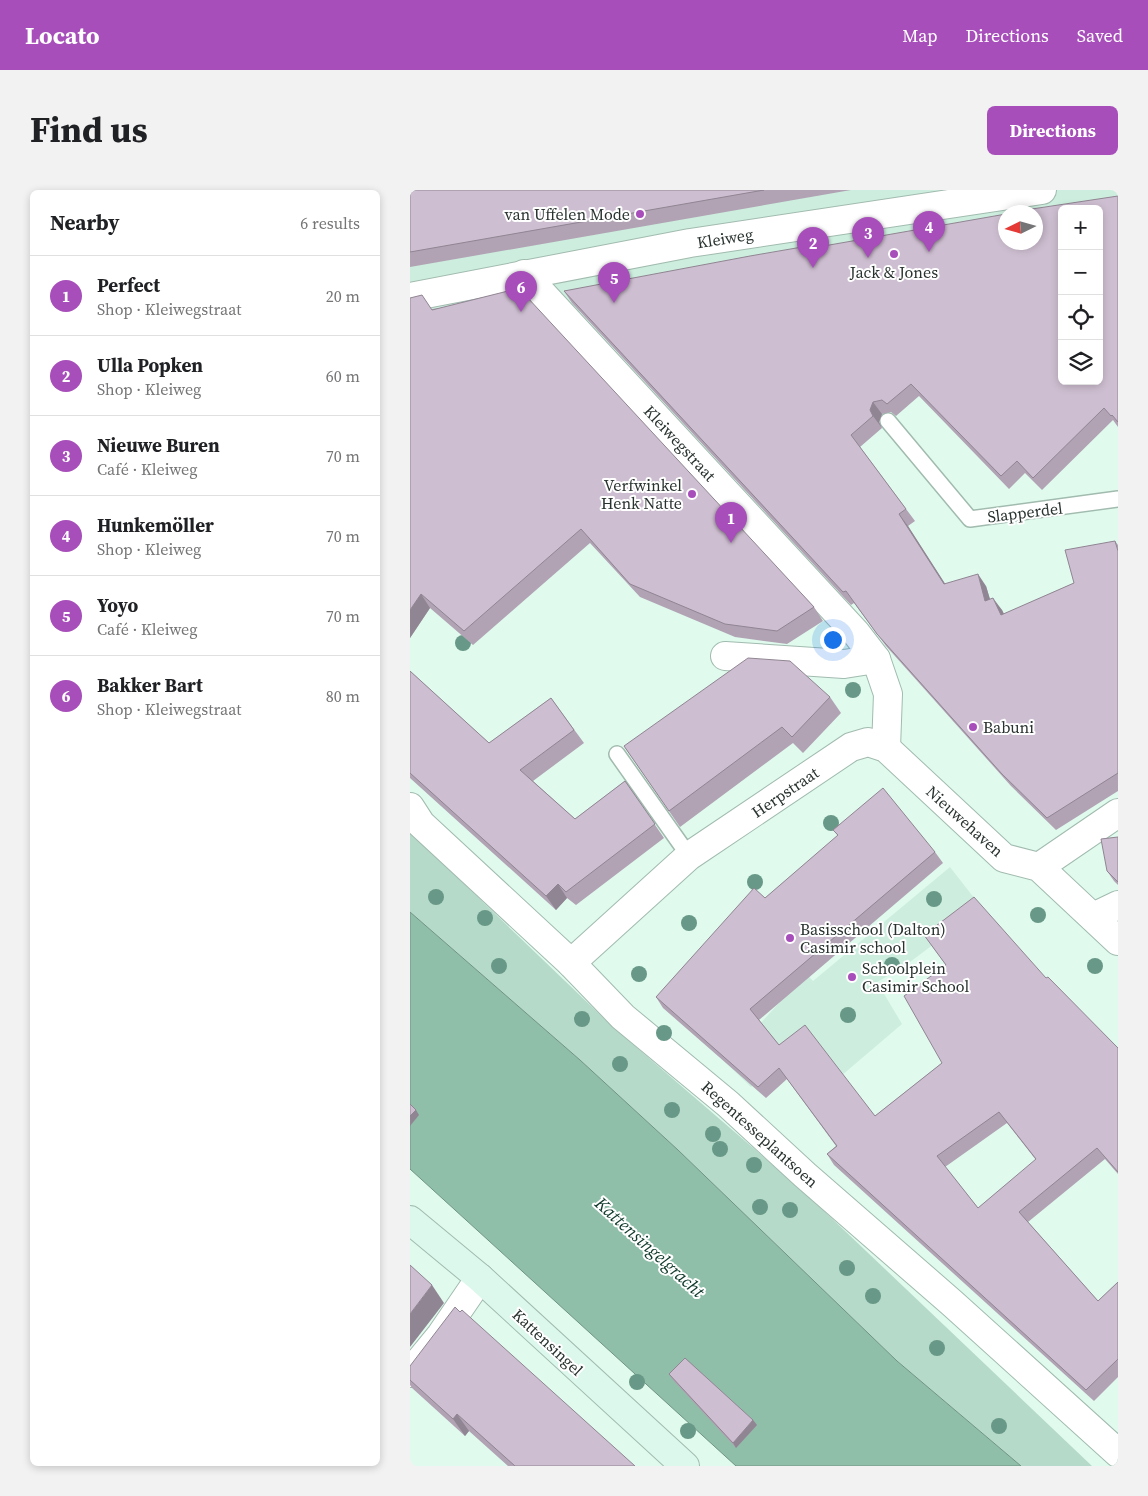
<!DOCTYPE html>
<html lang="en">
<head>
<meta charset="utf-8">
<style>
	:root { --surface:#fff; --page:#f2f2f2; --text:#202124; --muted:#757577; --line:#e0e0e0; --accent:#a74eba }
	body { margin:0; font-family:"Source Serif 4",serif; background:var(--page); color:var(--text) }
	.controls { position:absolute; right:15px; top:15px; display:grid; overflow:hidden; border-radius:8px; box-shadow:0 2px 8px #0003 }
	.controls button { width:45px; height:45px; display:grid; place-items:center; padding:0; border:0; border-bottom:1px solid var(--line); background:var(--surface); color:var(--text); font:25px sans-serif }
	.compass { position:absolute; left:588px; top:15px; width:45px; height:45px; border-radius:50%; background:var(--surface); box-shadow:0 2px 8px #0003; rotate:265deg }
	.you { position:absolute; left:422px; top:449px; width:18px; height:18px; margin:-12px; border:4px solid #fff; border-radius:50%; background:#1a73e8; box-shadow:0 0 0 8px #1a73e833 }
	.badge { display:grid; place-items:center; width:32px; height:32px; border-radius:50%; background:var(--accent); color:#fff; font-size:16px; font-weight:700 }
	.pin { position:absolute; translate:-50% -41px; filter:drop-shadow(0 1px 2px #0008) }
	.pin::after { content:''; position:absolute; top:26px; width:18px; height:15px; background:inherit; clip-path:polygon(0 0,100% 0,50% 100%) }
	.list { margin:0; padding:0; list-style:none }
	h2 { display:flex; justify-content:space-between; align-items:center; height:65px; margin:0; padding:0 20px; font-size:21px }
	h2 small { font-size:16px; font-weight:400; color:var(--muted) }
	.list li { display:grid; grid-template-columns:32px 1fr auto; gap:15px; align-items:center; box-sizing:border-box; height:80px; padding:0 20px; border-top:1px solid var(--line) }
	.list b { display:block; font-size:19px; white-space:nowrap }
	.list p { margin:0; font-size:16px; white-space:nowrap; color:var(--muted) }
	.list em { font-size:16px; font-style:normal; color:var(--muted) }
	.icon { flex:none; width:28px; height:28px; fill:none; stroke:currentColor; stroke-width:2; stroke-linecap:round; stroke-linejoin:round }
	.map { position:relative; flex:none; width:708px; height:1276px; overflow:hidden; border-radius:8px }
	header { display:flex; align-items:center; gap:30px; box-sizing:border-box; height:70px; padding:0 25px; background:var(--accent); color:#fff }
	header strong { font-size:24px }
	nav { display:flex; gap:28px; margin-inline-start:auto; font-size:18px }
	.intro { display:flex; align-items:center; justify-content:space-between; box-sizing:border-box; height:120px; padding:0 30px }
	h1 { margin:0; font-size:35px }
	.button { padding:12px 22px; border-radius:8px; background:var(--accent); color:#fff; font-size:18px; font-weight:700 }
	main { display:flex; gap:30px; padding:0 30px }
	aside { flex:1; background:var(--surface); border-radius:8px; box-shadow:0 2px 8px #0003 }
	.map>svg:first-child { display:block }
	.built { fill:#cdeede }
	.green { fill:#b6daca }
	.water { fill:#8fbea9; stroke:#709484 }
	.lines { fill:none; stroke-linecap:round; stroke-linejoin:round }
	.lane-casing { stroke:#a1bbaf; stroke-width:18 }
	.street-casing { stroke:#a1bbaf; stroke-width:30 }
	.secondary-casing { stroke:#a1bbaf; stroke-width:30 }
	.lane { stroke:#fff; stroke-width:15 }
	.street { stroke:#fff; stroke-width:28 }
	.secondary { stroke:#dcf7ec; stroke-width:28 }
	.tree { fill:#689887 }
	.wall { fill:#b1a3b4; fill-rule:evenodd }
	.shaded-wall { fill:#908592 }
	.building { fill:#cebed1; stroke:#908592; fill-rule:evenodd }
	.poi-dot { fill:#a74eba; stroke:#fff; stroke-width:2 }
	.labels { text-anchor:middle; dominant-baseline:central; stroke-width:4; stroke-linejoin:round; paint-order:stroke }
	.poi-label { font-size:16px; fill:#28322e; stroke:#fff; text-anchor:start }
	.street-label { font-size:16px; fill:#28322e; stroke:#fff }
	.water-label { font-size:18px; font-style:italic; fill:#0f392a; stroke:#fff }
</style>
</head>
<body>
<header>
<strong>Locato</strong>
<nav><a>Map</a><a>Directions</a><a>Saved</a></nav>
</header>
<div class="intro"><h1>Find us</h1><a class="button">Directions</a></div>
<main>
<aside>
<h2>Nearby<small>6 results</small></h2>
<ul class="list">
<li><span class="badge">1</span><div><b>Perfect</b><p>Shop · Kleiwegstraat</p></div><em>20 m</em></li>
<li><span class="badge">2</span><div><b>Ulla Popken</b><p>Shop · Kleiweg</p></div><em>60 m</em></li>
<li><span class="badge">3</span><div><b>Nieuwe Buren</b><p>Café · Kleiweg</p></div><em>70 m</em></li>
<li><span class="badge">4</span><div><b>Hunkemöller</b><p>Shop · Kleiweg</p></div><em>70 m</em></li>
<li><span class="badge">5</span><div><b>Yoyo</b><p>Café · Kleiweg</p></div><em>70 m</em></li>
<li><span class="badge">6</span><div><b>Bakker Bart</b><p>Shop · Kleiwegstraat</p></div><em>80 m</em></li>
</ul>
</aside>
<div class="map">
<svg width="708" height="1276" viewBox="0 0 708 1276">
	<rect width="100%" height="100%" fill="#e0faee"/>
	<g class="built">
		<polygon points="0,0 708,0 708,31 689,19 596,22 595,50 159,124 0,157"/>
		<polygon points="540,677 572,718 492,778 467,792 492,834 431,886 365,872 341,897 315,872 391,789 392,779 403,791"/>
	</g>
	<polygon class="green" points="0,642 204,838 393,1001 682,1276 611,1276 487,1171 268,960 170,870 0,722"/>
	<polygon class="water" points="0,722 170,870 268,960 487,1171 611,1276 326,1276 0,979"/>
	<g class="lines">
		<defs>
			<g id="lane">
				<polyline points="478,231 560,329 708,309"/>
				<polyline points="207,564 279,666"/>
			</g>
			<g id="street">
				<polyline points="114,84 446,443 466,469 478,504 476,558"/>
				<polyline points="0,107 280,53 632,0"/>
				<polyline points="315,466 434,474 466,469"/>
				<polyline points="0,617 11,634 161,773 213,827 318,914 395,985 542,1113 708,1263"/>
				<polyline points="629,677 708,623"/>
				<polyline points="683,727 708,715"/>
				<polyline points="161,773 279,666 441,557 458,552 476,558 594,668 629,677 708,751"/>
				<polyline points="0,1183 31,1145 70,1088"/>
			</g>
			<polyline id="secondary" points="0,1030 70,1088 275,1276"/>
		</defs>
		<use href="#lane" class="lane-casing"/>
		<use href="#street" class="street-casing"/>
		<use href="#secondary" class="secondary-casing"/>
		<use href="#lane" class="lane"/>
		<use href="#street" class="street"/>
		<use href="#secondary" class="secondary"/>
	</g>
	<g class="tree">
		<circle cx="53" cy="453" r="8"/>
		<circle cx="443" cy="500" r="8"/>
		<circle cx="421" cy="633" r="8"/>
		<circle cx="345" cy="692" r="8"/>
		<circle cx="26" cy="707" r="8"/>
		<circle cx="524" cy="709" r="8"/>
		<circle cx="628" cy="725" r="8"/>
		<circle cx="75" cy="728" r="8"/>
		<circle cx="279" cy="733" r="8"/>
		<circle cx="482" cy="775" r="8"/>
		<circle cx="89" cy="776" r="8"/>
		<circle cx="685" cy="776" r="8"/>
		<circle cx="229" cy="784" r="8"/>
		<circle cx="438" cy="825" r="8"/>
		<circle cx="172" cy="829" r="8"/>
		<circle cx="254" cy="843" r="8"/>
		<circle cx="210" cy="874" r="8"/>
		<circle cx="262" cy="920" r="8"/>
		<circle cx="303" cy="944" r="8"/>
		<circle cx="310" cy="959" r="8"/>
		<circle cx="344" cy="975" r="8"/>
		<circle cx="350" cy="1017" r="8"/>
		<circle cx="380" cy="1020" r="8"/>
		<circle cx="437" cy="1078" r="8"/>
		<circle cx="463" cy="1106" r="8"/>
		<circle cx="527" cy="1158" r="8"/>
		<circle cx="227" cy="1192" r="8"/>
		<circle cx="589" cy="1236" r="8"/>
		<circle cx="278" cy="1241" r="8"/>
	</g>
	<g class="wall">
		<polygon points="0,0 441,0 0,77"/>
		<polygon points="708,6 708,237 703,230 632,300 615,283 599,299 509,206 486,226 481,222 472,224 469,232 472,238 450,257 505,331 498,336 535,394 576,396 580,409 592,420 594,424 664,393 705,351 708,355 708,601 646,640 601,596 476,456 444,413 441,415 162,113 154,101"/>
		<polygon points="113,108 404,417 413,431 377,454 325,447 230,407 180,353 63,455 20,418 0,448 22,119"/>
		<polygon points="0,481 79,553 141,508 174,553 123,591 165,629 215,591 254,648 166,715 157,708 146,720 0,588"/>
		<polygon points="420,507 431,523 393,563 383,553 270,637 214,556"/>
		<path d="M423,640l102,22 8,11 -184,157 20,25 96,71 67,-53 4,-98 -22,-30 122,43 72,70v126l-13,-15 -77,63 70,79 20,-19v95l-24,24 -260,-236 -7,-11 9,-8 -49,-67 -21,19 -103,-90 -7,-11 109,-99 73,-62zM597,933l29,37 -58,48 -33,-41z"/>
		<polygon points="708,647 708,695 704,691 697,681"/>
		<polygon points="0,1176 225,1276 98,1276 59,1241 55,1246 2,1198 0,1195"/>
		<polygon points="259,1184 343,1230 347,1235 326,1258 263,1190"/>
	</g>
	<g class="shaded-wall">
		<polygon points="463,212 472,224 469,232 472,238 463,226 460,220"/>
		<polygon points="489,324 498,336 543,406 534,394"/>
		<polygon points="568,384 576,396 584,423 575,411"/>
		<polygon points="11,404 20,418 0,448 0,420"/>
		<polygon points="583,408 592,420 600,437 591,425"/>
		<polygon points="148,694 157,708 146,720 136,706"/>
		<polygon points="6,920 9,925 0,936 0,926"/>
		<polygon points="22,1095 34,1113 0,1157 0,1124"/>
		<polygon points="47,1224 59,1241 55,1246 43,1229"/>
		<polygon points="343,1230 347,1235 326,1258 323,1253"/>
	</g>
	<g class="building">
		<polygon points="0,0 354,0 0,62"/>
		<path d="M708,6v226l-6,-7 -1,1 -7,-8 -71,70 -16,-17 -16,15 -90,-92 -24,20 -5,-4 -9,2 -3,8 3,6 -22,19 55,74 -7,5 45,70 34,-10 7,27 8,-3 8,17 73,-32 -9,-33 50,-9 3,10v222l-71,45 -45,-44 -125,-140 -31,-43 -3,1 -279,-301 186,-35 52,-9h16l188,-33v28h30v-30h-24zM652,19h37v172h-37z"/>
		<polygon points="106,99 113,108 117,107 404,417 367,441 315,434 220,394 171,339 54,441 11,404 0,420 0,108 12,105 22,120"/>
		<polygon points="338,468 380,471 420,507 382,547 372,537 259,621 214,556"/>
		<polygon points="0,481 79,553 141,508 164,540 110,580 165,629 215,591 245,634 156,702 148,694 136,706 0,583"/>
		<path d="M473,598l52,64 -185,157 29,36 26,-20 70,91 67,-53 -38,-67 42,-31 -22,-30 50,-38 72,81 2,-1 70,71v124l-21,-24 -78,64 79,89 20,-19v77l-32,31 -259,-236 10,-8 -58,-78 -21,19 -102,-90 98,-109 11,10 73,-63 -5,-5zM589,922l37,47 -58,49 -41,-52z"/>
		<polygon points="708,647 708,692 697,681 691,649"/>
		<polygon points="0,914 6,920 0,926"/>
		<polygon points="0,1075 22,1095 0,1124"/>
		<polygon points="45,1117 50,1122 52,1120 225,1276 105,1276 47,1224 43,1229 0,1190 0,1176"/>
		<polygon points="275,1168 343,1230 323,1253 259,1184"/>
	</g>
	<g class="poi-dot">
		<circle cx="230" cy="24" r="5"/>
		<circle cx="484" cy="64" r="5"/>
		<circle cx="282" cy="304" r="5"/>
		<circle cx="563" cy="537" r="5"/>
		<circle cx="380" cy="748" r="5"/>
		<circle cx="442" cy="787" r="5"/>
	</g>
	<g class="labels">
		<g class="poi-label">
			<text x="220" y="24" text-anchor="end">van Uffelen Mode</text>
			<text x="484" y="82" text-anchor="middle">Jack &amp; Jones</text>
			<text x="272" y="295" text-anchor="end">Verfwinkel<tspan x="272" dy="18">Henk Natte</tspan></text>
			<text x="573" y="537">Babuni</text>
			<text x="390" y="739">Basisschool (Dalton)<tspan x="390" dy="18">Casimir school</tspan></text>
			<text x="452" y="778">Schoolplein<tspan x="452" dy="18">Casimir School</tspan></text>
		</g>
		<g class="street-label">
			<text transform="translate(315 48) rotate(-9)">Kleiweg</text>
			<text transform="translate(270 253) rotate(47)">Kleiwegstraat</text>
			<text transform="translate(615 322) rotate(-7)">Slapperdel</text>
			<text transform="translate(375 602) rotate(-34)">Herpstraat</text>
			<text transform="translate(555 631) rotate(42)">Nieuwehaven</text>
			<text transform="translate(350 944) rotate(42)">Regentesseplantsoen</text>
			<text transform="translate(138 1152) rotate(43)">Kattensingel</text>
		</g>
		<g class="water-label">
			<text transform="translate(240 1057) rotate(42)">Kattensingelgracht</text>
		</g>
	</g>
</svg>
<div class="controls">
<button>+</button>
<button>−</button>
<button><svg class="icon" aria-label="locate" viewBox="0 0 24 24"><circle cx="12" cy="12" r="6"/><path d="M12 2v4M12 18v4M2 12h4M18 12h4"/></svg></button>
<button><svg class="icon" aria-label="layers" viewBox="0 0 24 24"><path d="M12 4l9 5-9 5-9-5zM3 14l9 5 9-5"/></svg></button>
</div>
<svg class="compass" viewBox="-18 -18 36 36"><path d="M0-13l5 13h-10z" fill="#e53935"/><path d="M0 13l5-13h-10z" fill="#757577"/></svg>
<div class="you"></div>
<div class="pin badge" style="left:321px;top:353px">1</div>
<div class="pin badge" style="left:403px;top:78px">2</div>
<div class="pin badge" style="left:458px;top:68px">3</div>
<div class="pin badge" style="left:519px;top:62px">4</div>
<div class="pin badge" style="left:204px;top:113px">5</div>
<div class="pin badge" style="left:111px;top:122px">6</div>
</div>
</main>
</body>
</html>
